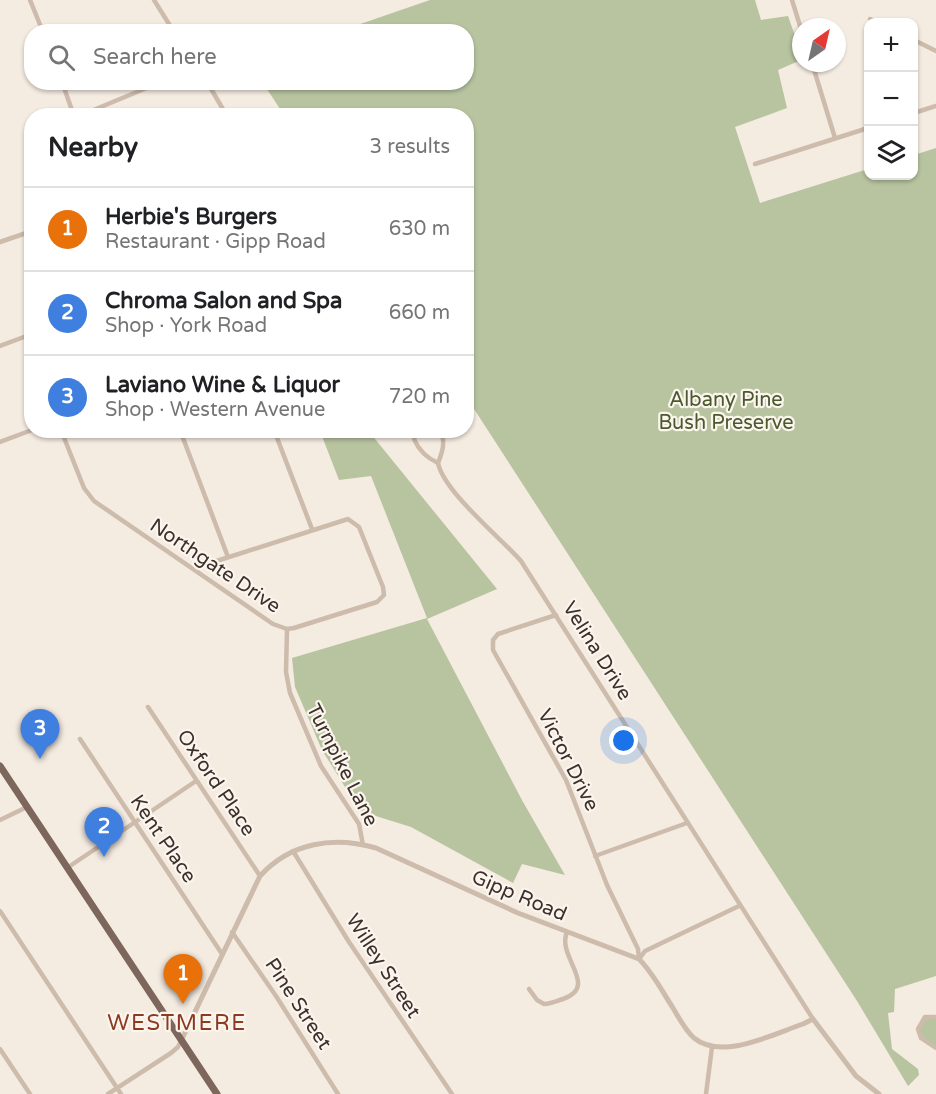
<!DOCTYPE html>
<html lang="en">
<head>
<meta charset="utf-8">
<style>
	:root { --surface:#fff; --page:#f2f2f2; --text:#202124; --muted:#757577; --line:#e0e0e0; --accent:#0f766e }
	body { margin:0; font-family:"Varela Round",sans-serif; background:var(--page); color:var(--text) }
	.controls { position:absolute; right:18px; top:18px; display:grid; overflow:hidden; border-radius:12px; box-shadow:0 2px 4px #0004 }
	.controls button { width:54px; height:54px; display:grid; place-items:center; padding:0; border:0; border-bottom:2px solid var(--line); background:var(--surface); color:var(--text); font:30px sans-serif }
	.compass { position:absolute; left:792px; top:18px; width:54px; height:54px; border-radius:50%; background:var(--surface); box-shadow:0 2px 4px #0004; rotate:34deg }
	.you { position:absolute; left:624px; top:741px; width:21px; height:21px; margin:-15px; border:4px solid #fff; border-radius:50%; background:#1a73e8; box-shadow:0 0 0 9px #1a73e833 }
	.badge { display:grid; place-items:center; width:39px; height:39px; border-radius:50%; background:var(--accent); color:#fff; font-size:20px; font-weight:700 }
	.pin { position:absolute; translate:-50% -50px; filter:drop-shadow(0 2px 3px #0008) }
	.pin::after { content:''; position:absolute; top:32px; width:21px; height:18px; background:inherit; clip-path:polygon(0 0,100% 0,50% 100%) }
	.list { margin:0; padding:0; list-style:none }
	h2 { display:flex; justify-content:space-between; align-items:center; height:78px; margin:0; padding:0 24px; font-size:26px }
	h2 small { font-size:20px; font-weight:400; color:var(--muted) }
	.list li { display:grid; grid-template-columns:39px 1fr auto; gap:18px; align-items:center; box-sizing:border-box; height:84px; padding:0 24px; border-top:2px solid var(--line) }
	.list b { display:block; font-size:22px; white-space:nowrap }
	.list p { margin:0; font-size:20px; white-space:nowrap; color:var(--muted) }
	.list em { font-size:20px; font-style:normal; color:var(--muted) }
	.icon { flex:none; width:33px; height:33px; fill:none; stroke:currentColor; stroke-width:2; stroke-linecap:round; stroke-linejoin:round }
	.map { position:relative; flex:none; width:936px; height:1094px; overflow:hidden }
	.search { position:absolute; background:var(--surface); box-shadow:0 2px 4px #0004; left:24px; top:24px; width:450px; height:66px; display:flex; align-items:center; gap:15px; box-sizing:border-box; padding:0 21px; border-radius:24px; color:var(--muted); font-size:22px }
	.panel { position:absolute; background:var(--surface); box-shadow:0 2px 4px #0004; left:24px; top:108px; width:450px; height:330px; border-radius:24px }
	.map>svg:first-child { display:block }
	.green { fill:#b8c4a0 }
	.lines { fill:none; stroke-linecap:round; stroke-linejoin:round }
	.minor { stroke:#cdbbac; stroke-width:4.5 }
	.tertiary { stroke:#cdbbac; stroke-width:5 }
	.primary { stroke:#7d675c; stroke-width:7 }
	.labels { text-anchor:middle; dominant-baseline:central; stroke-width:4.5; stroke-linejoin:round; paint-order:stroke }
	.park-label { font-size:20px; fill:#4a5a2e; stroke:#fbf5ee }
	.street-label { font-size:20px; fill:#3b302b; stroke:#fbf5ee }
	.quarter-label { font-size:22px; letter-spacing:1.5px; fill:#8c3b22; stroke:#fbf5ee }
</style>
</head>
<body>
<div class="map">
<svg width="936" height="1094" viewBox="0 0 936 1094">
	<rect width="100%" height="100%" fill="#f4ebe1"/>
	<g class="green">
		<polygon points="430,0 755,0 761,20 788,16 801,53 801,60 778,70 787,108 735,127 760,203 868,169 868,176 914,176 914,155 936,148 936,976 895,989 894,1012 888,1013 892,1049 918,1069 919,1075 908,1086 857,1001 467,398 466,116 284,115 263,83 466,82 466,32 340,31"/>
		<polygon points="320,431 372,431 371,434 497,589 427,619 523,802 565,875 522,864 513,883 411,827 360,811 322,750 295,687 292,658 427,618 371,476 339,480"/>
		<polygon points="930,1017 936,1018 936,1046 925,1040 919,1031 924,1021"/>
	</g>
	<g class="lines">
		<g class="minor">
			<polyline points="30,0 43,32"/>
			<polyline points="154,0 174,32"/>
			<polyline points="792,0 801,29"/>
			<polyline points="870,19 876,22"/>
			<polyline points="914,40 936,51"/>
			<polyline points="812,63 835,138"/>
			<polyline points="62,82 74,116"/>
			<polyline points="207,82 227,116"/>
			<polyline points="914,113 936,106"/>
			<polyline points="79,116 161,82"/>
			<polyline points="755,164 868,128"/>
			<polyline points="0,242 32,231"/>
			<polyline points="0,346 32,334"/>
			<polyline points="61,430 84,488 94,501 273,624 287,629 294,628 377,602 384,595 383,587 359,527 348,519 204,565 196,570"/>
			<polyline points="180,430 228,557"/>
			<polyline points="274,430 312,529"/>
			<path d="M419,430l-5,9c5,12 13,19 24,24 4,-10 9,-23 1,-33"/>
			<polyline points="0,442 32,430"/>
			<path d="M438,463c6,29 62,74 83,98l292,458"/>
			<polyline points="556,615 498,634 493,640 493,650 566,780 607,885 638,949 639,959"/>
			<polyline points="287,629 286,672 290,693 321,766 359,824 363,845"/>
			<polyline points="148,707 260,876"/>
			<polyline points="80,739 222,954"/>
			<polyline points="0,820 27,807"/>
			<polyline points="293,851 349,942 452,1094"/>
			<polyline points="595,856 687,823"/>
			<polyline points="67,868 196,781"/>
			<polyline points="0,911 121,1094"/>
			<polyline points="232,932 276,996 338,1094"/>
			<polyline points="639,959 645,951 739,906"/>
			<path d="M529,989l8,11 7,4c7,0 13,-3 19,-5 37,-13 -7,-42 4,-67"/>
			<polyline points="936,1017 925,1017 918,1029 921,1038 936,1048"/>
			<polyline points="0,1049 30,1094"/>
			<polyline points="108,1094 171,1053 178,1047 182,1039"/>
			<polyline points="706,1094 712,1047"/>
		</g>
		<path class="tertiary" d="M182,1039l78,-163c31,-34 74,-40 116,-28l142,65 121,46c14,14 23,32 34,49 6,10 12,22 21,30 28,23 79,-4 109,-14l10,-5 43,57 23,18"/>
		<polyline class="primary" points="0,766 217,1094"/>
	</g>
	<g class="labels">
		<g class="park-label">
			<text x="726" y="400">Albany Pine<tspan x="726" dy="23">Bush Preserve</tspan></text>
		</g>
		<g class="street-label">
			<text transform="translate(215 566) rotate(34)">Northgate Drive</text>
			<text transform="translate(597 651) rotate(58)">Velina Drive</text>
			<text transform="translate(568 760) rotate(63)">Victor Drive</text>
			<text transform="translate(342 765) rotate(63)">Turnpike Lane</text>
			<text transform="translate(216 783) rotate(56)">Oxford Place</text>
			<text transform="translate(163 839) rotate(56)">Kent Place</text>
			<text transform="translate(519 896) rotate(23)">Gipp Road</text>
			<text transform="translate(383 966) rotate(57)">Willey Street</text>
			<text transform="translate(298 1004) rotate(57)">Pine Street</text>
		</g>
		<g class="quarter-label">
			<text x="177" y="1023">WESTMERE</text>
		</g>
	</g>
</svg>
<div class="controls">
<button>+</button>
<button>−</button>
<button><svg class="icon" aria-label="layers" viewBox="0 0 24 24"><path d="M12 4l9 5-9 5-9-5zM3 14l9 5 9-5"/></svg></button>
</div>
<svg class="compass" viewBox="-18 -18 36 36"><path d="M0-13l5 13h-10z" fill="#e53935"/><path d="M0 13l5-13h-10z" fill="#757577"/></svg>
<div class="you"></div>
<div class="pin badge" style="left:183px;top:1004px;background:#e8710a">1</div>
<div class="pin badge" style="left:104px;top:857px;background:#3f7fe0">2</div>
<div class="pin badge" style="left:40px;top:759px;background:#3f7fe0">3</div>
<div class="search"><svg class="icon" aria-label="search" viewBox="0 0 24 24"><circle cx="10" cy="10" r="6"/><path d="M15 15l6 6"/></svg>Search here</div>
<section class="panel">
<h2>Nearby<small>3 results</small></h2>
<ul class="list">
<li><span class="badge" style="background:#e8710a">1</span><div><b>Herbie's Burgers</b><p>Restaurant · Gipp Road</p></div><em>630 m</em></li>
<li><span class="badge" style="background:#3f7fe0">2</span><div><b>Chroma Salon and Spa</b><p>Shop · York Road</p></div><em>660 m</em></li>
<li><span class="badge" style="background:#3f7fe0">3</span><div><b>Laviano Wine &amp; Liquor</b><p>Shop · Western Avenue</p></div><em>720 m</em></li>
</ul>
</section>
</div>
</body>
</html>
